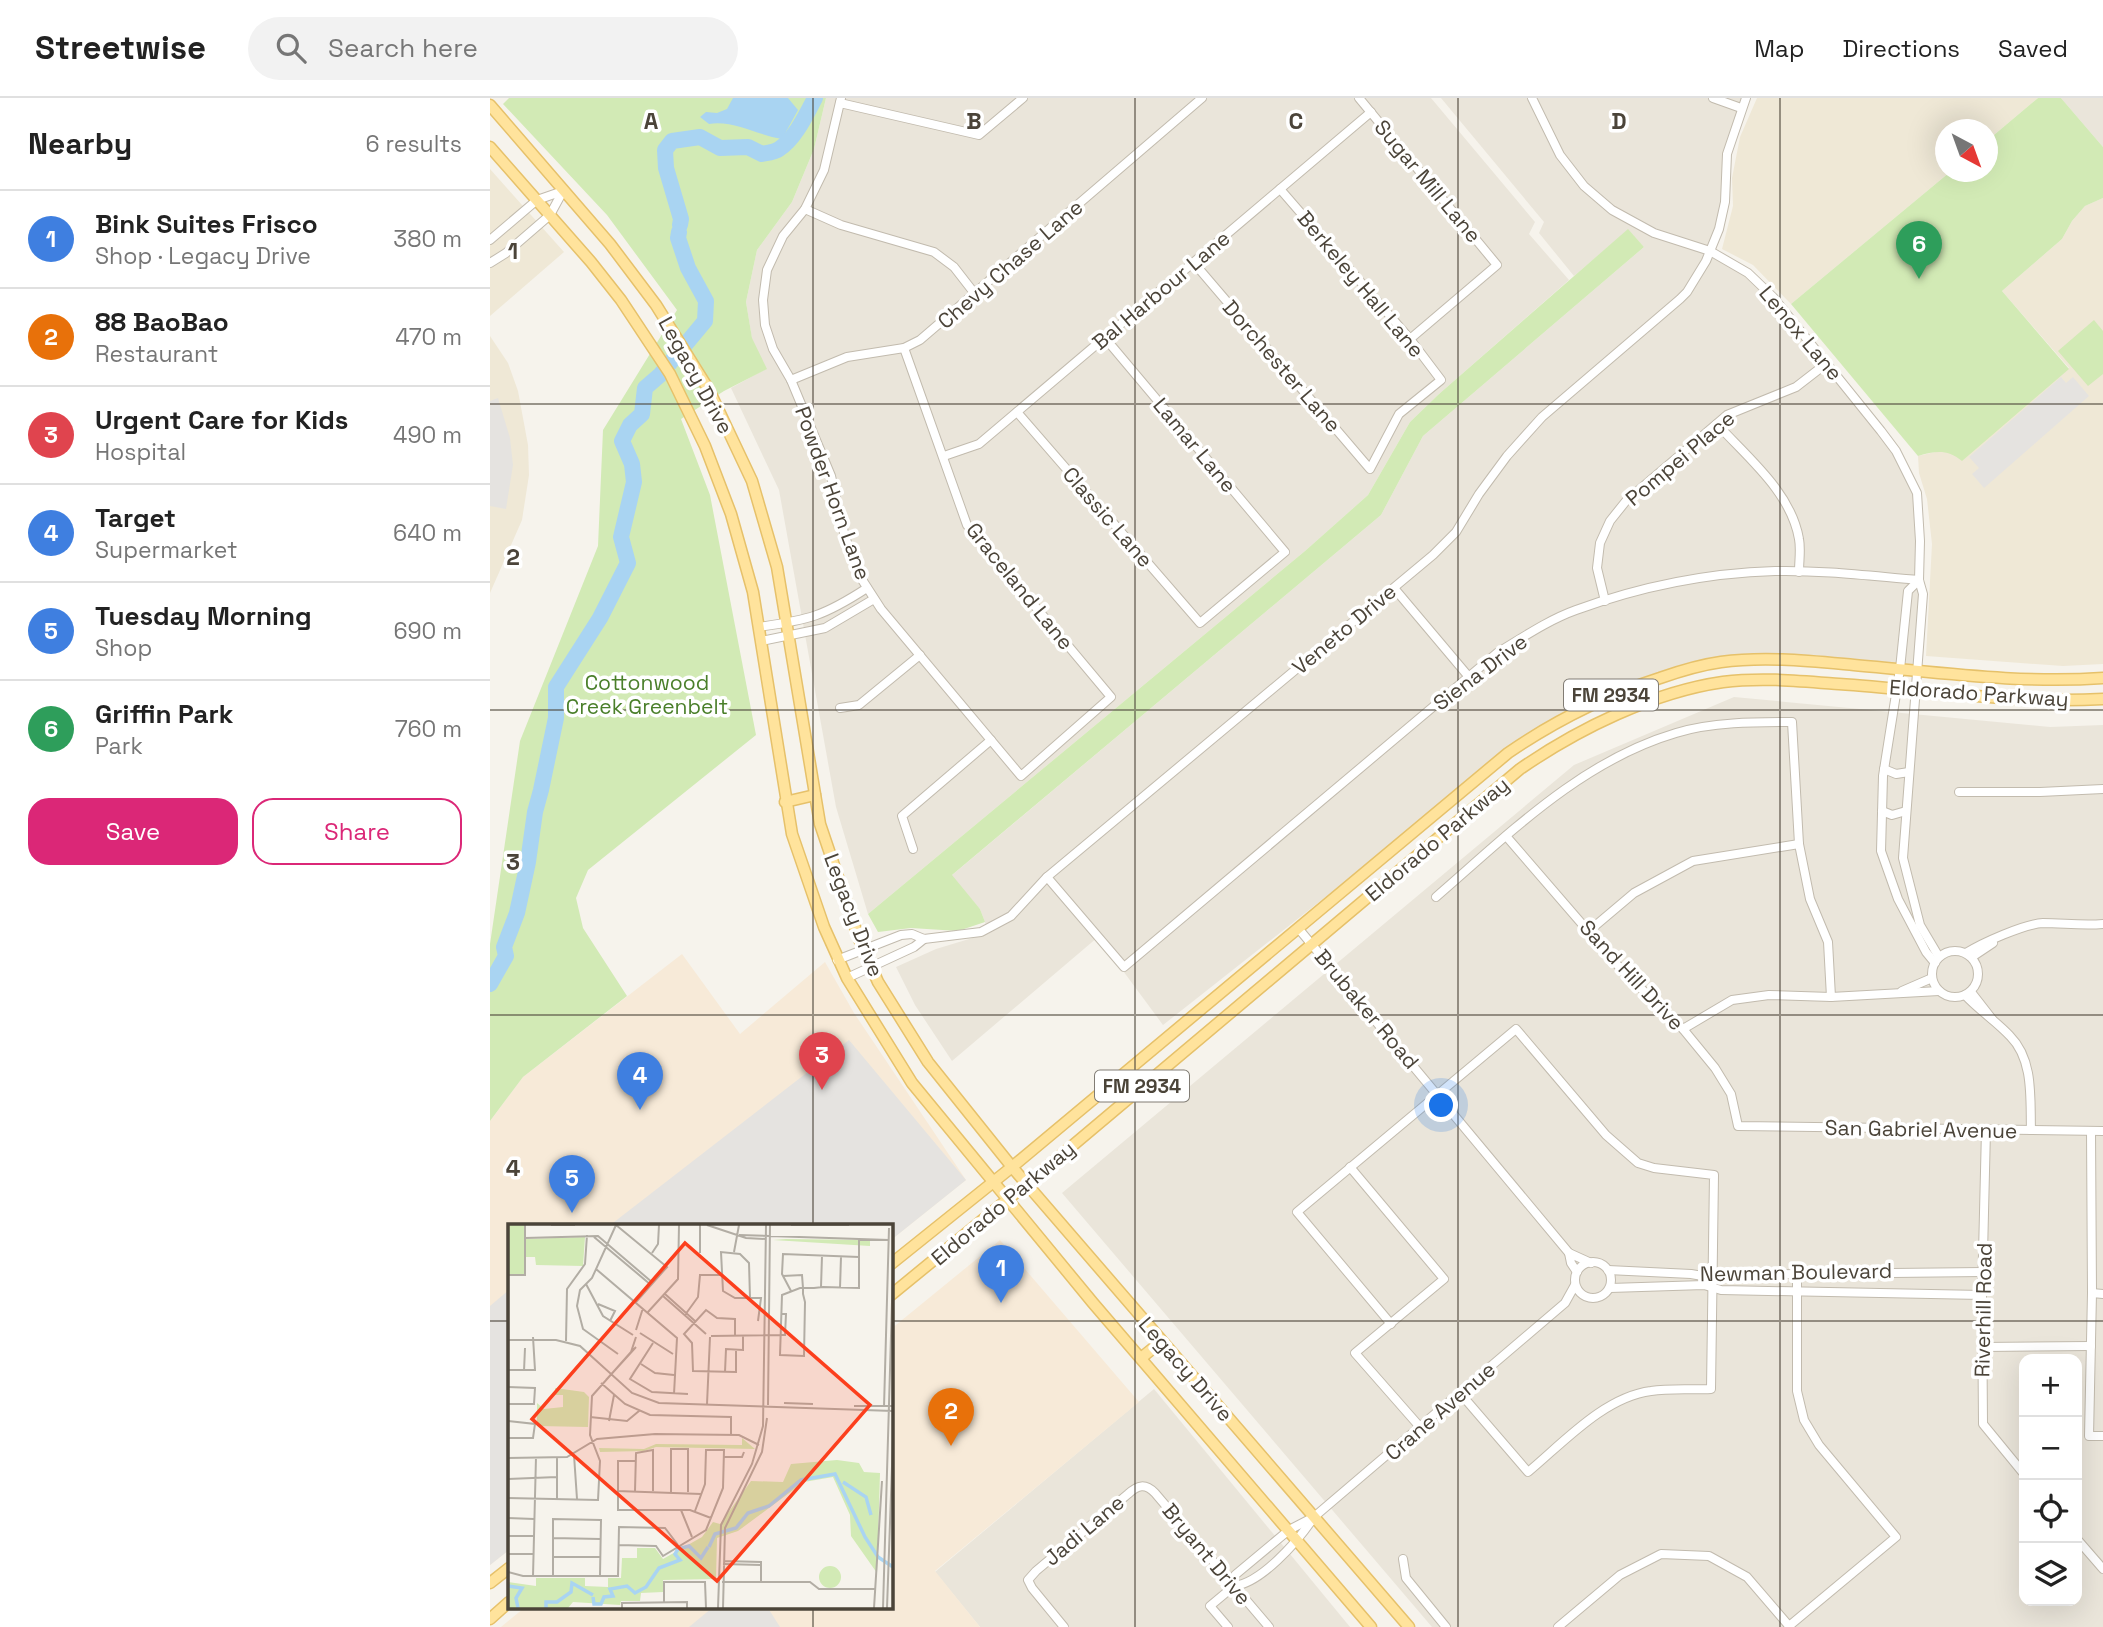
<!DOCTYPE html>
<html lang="en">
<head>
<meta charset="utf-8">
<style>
	:root { --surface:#fff; --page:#f2f2f2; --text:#222; --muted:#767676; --line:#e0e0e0; --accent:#db2777 }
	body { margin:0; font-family:"Space Grotesk",sans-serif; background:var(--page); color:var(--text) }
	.controls { position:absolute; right:21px; bottom:21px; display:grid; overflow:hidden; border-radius:14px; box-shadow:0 7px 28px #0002 }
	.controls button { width:63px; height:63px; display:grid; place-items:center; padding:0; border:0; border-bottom:2px solid var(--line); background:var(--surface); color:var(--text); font:35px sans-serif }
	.compass { position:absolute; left:1445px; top:21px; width:63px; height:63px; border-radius:50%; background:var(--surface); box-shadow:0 7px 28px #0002; rotate:139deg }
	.you { position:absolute; left:952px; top:1008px; width:24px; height:24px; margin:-18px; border:5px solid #fff; border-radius:50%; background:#1a73e8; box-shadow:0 0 0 10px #1a73e833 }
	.badge { display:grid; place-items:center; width:46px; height:46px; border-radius:50%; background:var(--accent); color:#fff; font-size:23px; font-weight:700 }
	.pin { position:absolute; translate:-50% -58px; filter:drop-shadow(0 2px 4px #0008) }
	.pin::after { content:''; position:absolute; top:37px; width:24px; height:21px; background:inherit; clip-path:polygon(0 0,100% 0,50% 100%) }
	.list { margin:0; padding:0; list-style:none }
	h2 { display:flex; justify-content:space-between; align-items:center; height:91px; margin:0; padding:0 28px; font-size:30px }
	h2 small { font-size:23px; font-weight:400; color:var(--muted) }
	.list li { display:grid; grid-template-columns:46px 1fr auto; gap:21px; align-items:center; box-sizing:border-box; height:98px; padding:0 28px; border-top:2px solid var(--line) }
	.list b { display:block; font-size:26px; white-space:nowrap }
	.list p { margin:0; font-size:23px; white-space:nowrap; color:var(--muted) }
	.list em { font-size:23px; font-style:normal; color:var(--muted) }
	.actions { display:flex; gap:14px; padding:21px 28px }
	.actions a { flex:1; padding:16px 0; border:2px solid var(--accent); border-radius:21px; text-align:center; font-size:24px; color:var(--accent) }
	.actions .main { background:var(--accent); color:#fff }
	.icon { flex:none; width:38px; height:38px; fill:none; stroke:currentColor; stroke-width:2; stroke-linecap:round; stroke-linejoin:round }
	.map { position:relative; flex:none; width:1613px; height:1529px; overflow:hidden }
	header { display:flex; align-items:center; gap:42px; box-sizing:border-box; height:98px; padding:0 35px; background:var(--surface); border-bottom:2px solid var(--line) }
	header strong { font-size:33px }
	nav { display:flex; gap:38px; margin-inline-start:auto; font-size:24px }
	.search { width:490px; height:63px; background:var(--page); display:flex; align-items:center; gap:18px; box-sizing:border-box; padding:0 24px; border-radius:38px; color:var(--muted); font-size:26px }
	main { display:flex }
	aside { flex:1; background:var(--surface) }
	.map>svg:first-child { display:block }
	.residential { fill:#eae5da; fill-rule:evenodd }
	.commercial { fill:#f7ead8 }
	.education { fill:#efe8d6 }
	.green { fill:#d2eab5 }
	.parking { fill:#e5e3e0 }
	.water { fill:#a9d4f2 }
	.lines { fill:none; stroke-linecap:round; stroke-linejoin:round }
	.river { stroke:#a9d4f2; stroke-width:16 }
	.minor-casing { stroke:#c2bbae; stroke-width:10 }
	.major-casing { stroke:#e6c16a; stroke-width:13 }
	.minor { stroke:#fff; stroke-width:8 }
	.major { stroke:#ffe39c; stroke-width:10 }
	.grid { fill:none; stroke:#4b4439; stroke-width:2; stroke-opacity:0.55 }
	.labels { text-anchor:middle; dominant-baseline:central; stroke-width:7; stroke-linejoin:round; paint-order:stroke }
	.shield { fill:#fff; stroke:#817c74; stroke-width:2 }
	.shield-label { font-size:19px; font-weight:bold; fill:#4b4439 }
	.street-label { font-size:21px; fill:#4b4439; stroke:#fff }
	.park-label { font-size:21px; fill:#4a7f2a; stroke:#fff }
	.inset-river { fill:none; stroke:#a9d4f2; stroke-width:3.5 }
	.inset-road { fill:none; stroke:#b2ada4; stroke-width:2 }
	.view { fill:#fc3f1d; fill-opacity:0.15; stroke:#fc3f1d; stroke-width:3.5 }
	.inset-edge { fill:none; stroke:#4b4439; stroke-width:3.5 }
	.grid-label { font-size:23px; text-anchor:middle; font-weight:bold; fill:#4b4439; stroke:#fff; stroke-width:7; stroke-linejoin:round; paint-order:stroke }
</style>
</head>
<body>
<header>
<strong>Streetwise</strong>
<div class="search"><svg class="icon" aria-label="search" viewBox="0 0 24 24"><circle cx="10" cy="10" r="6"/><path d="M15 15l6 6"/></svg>Search here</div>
<nav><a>Map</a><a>Directions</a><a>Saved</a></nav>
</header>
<main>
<aside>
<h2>Nearby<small>6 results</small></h2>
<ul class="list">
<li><span class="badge" style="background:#3f7fe0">1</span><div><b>Bink Suites Frisco</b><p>Shop · Legacy Drive</p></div><em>380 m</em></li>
<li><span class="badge" style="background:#e8710a">2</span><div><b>88 BaoBao</b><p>Restaurant</p></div><em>470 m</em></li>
<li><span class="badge" style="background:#e0444e">3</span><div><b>Urgent Care for Kids</b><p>Hospital</p></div><em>490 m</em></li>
<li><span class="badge" style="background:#3f7fe0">4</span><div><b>Target</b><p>Supermarket</p></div><em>640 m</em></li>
<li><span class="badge" style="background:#3f7fe0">5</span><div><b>Tuesday Morning</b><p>Shop</p></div><em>690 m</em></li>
<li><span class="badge" style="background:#2e9e5b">6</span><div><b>Griffin Park</b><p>Park</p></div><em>760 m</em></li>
</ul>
<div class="actions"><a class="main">Save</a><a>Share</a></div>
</aside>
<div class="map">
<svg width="1613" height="1529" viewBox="0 0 1613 1529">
	<rect width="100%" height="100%" fill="#f6f3ec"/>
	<g class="residential">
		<polygon points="336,0 941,0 1045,124 1039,136 1079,182 949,296 920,324 878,397 815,453 378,816 346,709 289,392 241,290 276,271 262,241 256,204 267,152 302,104 324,51"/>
		<polygon points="951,0 1256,0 1237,56 1235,104 1220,153 1258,175 1406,353 1427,395 1433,496 1427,572 1306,562 1204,568 1132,592 1018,655 673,927 608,839 462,963 425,907 406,869 446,851 499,835 490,811 461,778 891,417 933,338 1154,149 1138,132 1084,178 1049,135 1054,124"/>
		<polygon points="1571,0 1613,0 1613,49"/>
		<path d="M1244,599l316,30 53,-2v902h-671l-370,-434 512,-428zM1534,1261h53v242h-53z"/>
		<polygon points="664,1291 860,1529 490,1529 445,1474"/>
	</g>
	<g class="commercial">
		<polygon points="192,856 250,936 335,864 364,915 476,1082 401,1142 401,1128 19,1128 19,1452 0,1467 0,1023 33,979"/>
		<polygon points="510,1142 649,1304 445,1473 490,1529 11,1529 34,1510 401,1510 401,1231"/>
	</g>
	<g class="education">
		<polygon points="1267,0 1548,0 1498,42 1498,32 1456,32 1456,74 1460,74 1301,206 1263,167 1232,151 1243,108 1242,80 1250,39"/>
		<polygon points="0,71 74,154 0,218"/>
		<polygon points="1613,100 1613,566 1573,568 1436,558 1442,446 1437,401 1429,375 1428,358 1449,353 1462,355 1579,270 1512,193 1572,141 1582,123 1595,108"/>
		<polygon points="0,238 18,265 28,293 38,347 39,377 32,422 0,495"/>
	</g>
	<g class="green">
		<polygon points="19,0 336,0 324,51 302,104 267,152 256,204 262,240 277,271 234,293 191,321 220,397 266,637 98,772 86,800 93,830 137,898 33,979 0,1023 0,846 30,643 108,448 113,332 187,212 117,117 13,6"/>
		<path d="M1548,0h23l42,49v51l-18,8 -13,15 -10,18 -60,52 67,78 -107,92c-15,-12 -26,-10 -44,-5l-127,-152 159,-132h38v-32z"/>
		<polygon points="1138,131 1154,149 933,338 891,417 462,777 490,811 495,824 468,833 421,830 388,834 378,816 815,453 878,397 920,324 949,296"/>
		<polygon points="1604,222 1613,233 1613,276 1598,288 1568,253"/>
	</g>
	<g class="parking">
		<polygon points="1571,279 1576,285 1583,279 1599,298 1494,390 1482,376 1489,370 1479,359"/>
		<polygon points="8,300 20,340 23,367 16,411 0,408 0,303"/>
		<polygon points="359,942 476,1082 401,1142 401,1128 119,1128"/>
		<polygon points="19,1192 19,1452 0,1467 0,1208"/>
		<polygon points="222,1510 278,1510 290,1529 199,1529"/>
	</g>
	<path class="water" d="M243,0h55l10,12 -16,29c-25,-4 -49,-19 -73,-15l-9,-7 6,-5 11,1 10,-4z"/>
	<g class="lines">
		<g class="river">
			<path d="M190,127l1,-6 -15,-51 -1,-18 7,-9 28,-4 20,11 28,-1 14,7c5,-1 13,-2 17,-5 16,-10 27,-34 36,-51"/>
			<polyline points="0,886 16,858 14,849 27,815 38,764 45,714 51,692 66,620 66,589 110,520 138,465 131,439 144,384 142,366 132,343 140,327 152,316 155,290 170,277 215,223 216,203 198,170 188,140 189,134"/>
		</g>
		<defs>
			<g id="minor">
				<polyline points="351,0 334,72 315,111 293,138 277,172 273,202 275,227 283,251 301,282 341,378 355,439 371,480 391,511 531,678 621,599 477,427 414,250"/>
				<polyline points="869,0 1007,167 920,241"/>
				<polyline points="1042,0 1070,57 1094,88 1122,112 1164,135 1220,153 1258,175 1283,199 1391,333 1406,353 1427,395 1430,443 1429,482 1433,496 1413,760 1430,827 1449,859"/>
				<polyline points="1223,0 1251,10"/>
				<polyline points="350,5 489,37 533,0"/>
				<polyline points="315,111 351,127 444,154 464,169 485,196"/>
				<polyline points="0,142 47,102 73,93"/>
				<polyline points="0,165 16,155 60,117 73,93"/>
				<polyline points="704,165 880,371 909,316 951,282 920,241 790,91"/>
				<polyline points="301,282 357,259 414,250 430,242 712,0"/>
				<polyline points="527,314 710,525 795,454 615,240"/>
				<path d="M1227,326c30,33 74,68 82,115 2,10 0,22 0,33"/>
				<polyline points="454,358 489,346 881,14"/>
				<polyline points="1429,482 1418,493 1410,571 1393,678 1391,753 1408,801 1436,854 1445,865"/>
				<polyline points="904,490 979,579"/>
				<polyline points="1115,503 1107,470 1110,445 1120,423 1136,403 1237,317 1306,289 1337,265"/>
				<path d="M268,529c51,-7 66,-11 109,-39"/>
				<polyline points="271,543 335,530 384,501"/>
				<polyline points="350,610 369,607 430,557"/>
				<polyline points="1394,671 1406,676 1419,674"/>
				<polyline points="1469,694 1550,694 1613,691"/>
				<polyline points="1392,713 1402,717 1416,713"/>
				<polyline points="1016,738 1130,870 1193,931 1225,970 1241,996 1248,1028 1613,1033"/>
				<polyline points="423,751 412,718 501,642"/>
				<path d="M557,779l77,90 373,-314c25,-15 51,-33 79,-43 63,-23 132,-37 199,-39 48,-1 96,5 144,9"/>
				<path d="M946,799c73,-63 145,-136 240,-164 35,-11 79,-11 116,-11l7,122 11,55 18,43 3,55"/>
				<polyline points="808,830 1079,1155 1101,1165"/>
				<polyline points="1099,833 1144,795 1203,763 1309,746"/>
				<circle cx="1465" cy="876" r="23"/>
				<path d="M1476,855c16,-10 58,-29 77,-30 20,0 39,3 60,1"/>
				<polyline points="1482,859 1503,845"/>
				<polyline points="347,862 411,837 422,836 434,841 491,834 521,818 557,779 943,457 966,434 989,396 1017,358 1052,319 1190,201 1197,194 1216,163 1229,131 1235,104 1237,56 1256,0"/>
				<polyline points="357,880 424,849 434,841"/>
				<polyline points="1412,893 1442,880"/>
				<polyline points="1481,894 1502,921"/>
				<path d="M1475,897c15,16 31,26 45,41 24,24 20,63 21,94"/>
				<polyline points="1193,931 1242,902 1279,897 1341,899 1449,893"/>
				<polyline points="1496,1032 1492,1197 1493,1326 1534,1376"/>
				<polyline points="1601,1033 1602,1195 1599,1338 1613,1338"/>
				<polyline points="860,1069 954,1181 865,1255 930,1329"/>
				<polyline points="1079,1155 1081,1165 1087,1174"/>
				<circle cx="1103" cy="1182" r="18"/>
				<polyline points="1118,1172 1201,1176 1224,1180 1229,1177 1493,1174"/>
				<polyline points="1120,1190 1214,1187 1231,1192 1492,1197"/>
				<polyline points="1602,1195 1613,1196"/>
				<path d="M901,1226l-94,-112 219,-183 90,106 32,28 16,5 60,7 -3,214c-20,1 -41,-1 -60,2 -47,6 -88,52 -123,81l-68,-79"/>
				<polyline points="1492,1249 1601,1248"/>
				<polyline points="1587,1441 1613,1471"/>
				<polyline points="913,1461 916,1480 956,1529"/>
				<polyline points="744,1488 745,1477 799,1432 824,1419 1075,1205 1085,1187"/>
				<path d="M744,1488c27,-3 63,-44 78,-66"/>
				<polyline points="1299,1528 1406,1439 1329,1347 1314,1322 1307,1293 1307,1176"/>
				<path d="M574,1529l-32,-39 -4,-8 8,-9 92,-77c10,-9 17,-11 27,-1l114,134"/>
				<polyline points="738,1529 720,1508 744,1488"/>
				<polyline points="1068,1529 1130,1477 1171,1456 1219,1458 1257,1479 1300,1529"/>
			</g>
			<g id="major">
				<polyline points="0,7 120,146 166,207 219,292 262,383 287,469 330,726 369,841 388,884 438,964 522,1069 919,1529"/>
				<polyline points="0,49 101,164 131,202 180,276 215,348 241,416 263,494 302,736 334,829 357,880 422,985 603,1205 881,1529"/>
				<polyline points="295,704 325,697"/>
				<path d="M401,1166l121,-97 496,-414c48,-33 96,-57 152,-75 20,-7 39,-13 61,-16 44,-6 89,-1 133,3 83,7 166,19 249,13"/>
				<path d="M401,1197l149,-122 480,-404c58,-40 133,-77 203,-87 38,-5 78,-1 116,2 88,6 175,20 264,15"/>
				<polyline points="651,1260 672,1243"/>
				<polyline points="0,1485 19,1470"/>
				<polyline points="0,1521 19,1504"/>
			</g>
		</defs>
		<use href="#minor" class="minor-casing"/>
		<use href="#major" class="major-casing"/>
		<use href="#minor" class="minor"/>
		<use href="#major" class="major"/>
	</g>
	<path class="grid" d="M323,0v1128M645,0v1529M968,0v1529M1290,0v1529M0,306h1613M0,612h1613M0,917h1613M0,1223h19M401,1223h1212M323,1510v19"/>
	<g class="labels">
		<g class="shield">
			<rect x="1074" y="581.5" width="94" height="31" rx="5"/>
			<rect x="605" y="972.5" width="94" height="31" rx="5"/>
		</g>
		<g class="shield-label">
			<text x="1121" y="597">FM 2934</text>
			<text x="652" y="988">FM 2934</text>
		</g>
		<g class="street-label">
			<text transform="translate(938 83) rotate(50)">Sugar Mill Lane</text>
			<text transform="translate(520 166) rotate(-41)">Chevy Chase Lane</text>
			<text transform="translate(871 186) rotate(50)">Berkeley Hall Lane</text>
			<text transform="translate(671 192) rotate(-40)">Bal Harbour Lane</text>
			<text transform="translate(1311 235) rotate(50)">Lenox Lane</text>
			<text transform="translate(792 268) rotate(49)">Dorchester Lane</text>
			<text transform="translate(206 277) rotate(61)">Legacy Drive</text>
			<text transform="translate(705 347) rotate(50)">Lamar Lane</text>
			<text transform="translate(1190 360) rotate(-40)">Pompei Place</text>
			<text transform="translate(343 395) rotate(70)">Powder Horn Lane</text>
			<text transform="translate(618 419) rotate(49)">Classic Lane</text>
			<text transform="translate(530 488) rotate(51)">Graceland Lane</text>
			<text transform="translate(854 531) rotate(-40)">Veneto Drive</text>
			<text transform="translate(990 574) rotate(-37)">Siena Drive</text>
			<text transform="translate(1489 595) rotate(4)">Eldorado Parkway</text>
			<text transform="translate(947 741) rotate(-40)">Eldorado Parkway</text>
			<text transform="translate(364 817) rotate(69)">Legacy Drive</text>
			<text transform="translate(1142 877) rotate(47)">Sand Hill Drive</text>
			<text transform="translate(877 911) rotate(50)">Brubaker Road</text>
			<text transform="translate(1431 1031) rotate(1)">San Gabriel Avenue</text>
			<text transform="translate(513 1105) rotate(-40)">Eldorado Parkway</text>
			<text transform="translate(1306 1174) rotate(-1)">Newman Boulevard</text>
			<text transform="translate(1493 1212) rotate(-89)">Riverhill Road</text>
			<text transform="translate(696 1271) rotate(49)">Legacy Drive</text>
			<text transform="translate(950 1313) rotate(-41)">Crane Avenue</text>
			<text transform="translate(594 1432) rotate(-40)">Jadi Lane</text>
			<text transform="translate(717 1456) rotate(50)">Bryant Drive</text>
		</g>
		<g class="park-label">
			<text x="157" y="584">Cottonwood<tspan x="157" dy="24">Creek Greenbelt</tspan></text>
		</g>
	</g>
	<g transform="translate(18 1126)">
		<rect width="385" height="385" fill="#f6f3ec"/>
		<path d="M0,1h17l-1,49h-16zM77,13l-2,29 -47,-1 -1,-8h-9v-18zM278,15l84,1v6l-97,-6zM47,164l29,4 5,5 -1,30 -51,-1v-23l7,6 19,-2v-12h-8zM234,214l13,11 -99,-2 -12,4 -44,1 -1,-4 45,1 12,-5 86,1zM329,236l22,3 5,9 16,1 -3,100 -26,-37 -1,-21 -17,-38 -29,5 -66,49 -21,7 -1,41 -53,1v12l-22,1 -1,8h-19l-1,4 -47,-3 -5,6h-60v-26l28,4v-8h49v8l23,1v-9h13l1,-20h15v-10h18l8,11 39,-22 11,-15 7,2 31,-43 32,1 8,-18zM311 353a11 11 0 1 1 22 0a11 11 0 1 1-22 0Z" fill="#d2eab5"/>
		<path class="inset-river" d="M335,258l23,15 5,18M201,323l6,-13 21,-6 12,-15 21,-7 32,-26 34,-6 30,63 13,20 15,10M0,362l14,2 -6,10 2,10M85,373l1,7h7l3,-7 9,-1 -3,-7 17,-3 8,7 11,-6 13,-19 21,-8 -5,-6 3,-5 11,-3 12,12 7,-11M38,384v-6h11l14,-10 1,-9 21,12"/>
		<path class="inset-road" d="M43,1h24M108,1l-24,53 -12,12 -3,16 6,23 35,25M108,1l51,42 -31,35M199,1l39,13 20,1M283,1h58M231,11l150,5M86,13l57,48M17,14l73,-2 55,47M226,28l5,-27M144,29l6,-9 1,-19M192,29v-28M88,45l81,69 -3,56M0,51h17v-50M275,52l19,-1 1,13v6l2,8 -1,54 -24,-1 2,-60 18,-7h14l9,-1 36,1v-49M78,60l17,32 30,19M313,63l1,-31M332,64l1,-31M283,67l-9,-17 1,-20 76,3M157,70l30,27M155,72l43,38M242,74l-1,-35 -9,-9 -19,-2 2,39 12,7h26l-3,23M90,80l17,7 -5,10M140,88l30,-33 1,-54M177,91l13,-18 2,-22h21M128,106l7,-22M132,109l33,21M227,111v-16l-18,-1 -11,-8 -22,24 8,9 1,28 43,1v-22M273,111h4l1,-21h-5M203,112l70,-1M0,116h48l24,6 52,47 27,10 234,8M58,117l1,-52 18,-25 2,-29M145,119l-23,36 22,13 36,2M133,140l14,9 19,2M0,146h27l-2,-33M16,147l1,-23M217,148l1,-23 17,1v-14M98,156l30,-33M93,159l24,21 25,11 81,2v18M0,163l27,1 -1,16h-26M276,179l29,1M199,180l3,-67M260,181l2,-180M346,182h39M376,183l5,-179M82,193l37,4 12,-10M0,197l27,3 -2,14h-25M101,197l5,-26M66,231l3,44M216,233h18l2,-5M0,234l59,-1 30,-18 58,-5 84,1 20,10M128,237h-18v49h72l21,8M0,255l49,-2M109,267l84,3M127,267l1,-38 17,-3v41M163,268v-43h17v43M0,274l90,2 2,-39 -10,-26 2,-39 39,-44 5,-15M49,276v-43M173,286l11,27M0,294l26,1M0,312h26M45,314l47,1M111,321l37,1 7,10 43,-26 17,-42 1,-38h-18l-1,34 -10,27M0,330h26M45,333h47M216,337l37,1v20M215,340l38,1M0,348l15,4h95l1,-49 46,1 13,17M45,351v-56l48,1 -1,55M25,352l3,-119M214,358h88l9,7h57M156,378v-20h41l1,26M114,384v-5l65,-1v6M210,384l3,-83 31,-61 11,-38 3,-201M215,384l2,-80 37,-76 5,-34M366,384l8,-127M375,384l10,-340M379,384l6,-170"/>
		<path class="view" d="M177,19l185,162 -153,176 -185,-162z"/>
		<rect width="385" height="385" class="inset-edge"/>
	</g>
	<g class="grid-label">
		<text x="161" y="31">A</text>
		<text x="484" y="31">B</text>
		<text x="806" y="31">C</text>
		<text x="1129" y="31">D</text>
		<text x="23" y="161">1</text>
		<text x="23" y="467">2</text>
		<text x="23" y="772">3</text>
		<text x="23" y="1078">4</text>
	</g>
</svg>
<div class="controls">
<button>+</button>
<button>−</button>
<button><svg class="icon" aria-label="locate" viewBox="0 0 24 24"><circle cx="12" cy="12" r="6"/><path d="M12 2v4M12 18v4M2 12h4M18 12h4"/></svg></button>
<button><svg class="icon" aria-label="layers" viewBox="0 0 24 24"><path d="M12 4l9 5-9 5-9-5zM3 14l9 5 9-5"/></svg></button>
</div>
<svg class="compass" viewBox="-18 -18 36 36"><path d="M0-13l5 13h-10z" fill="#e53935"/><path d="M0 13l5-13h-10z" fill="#767676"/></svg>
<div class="you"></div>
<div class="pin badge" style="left:511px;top:1205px;background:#3f7fe0">1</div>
<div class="pin badge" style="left:461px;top:1348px;background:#e8710a">2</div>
<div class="pin badge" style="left:332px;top:992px;background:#e0444e">3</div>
<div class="pin badge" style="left:150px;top:1012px;background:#3f7fe0">4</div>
<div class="pin badge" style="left:82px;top:1115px;background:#3f7fe0">5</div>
<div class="pin badge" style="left:1429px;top:181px;background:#2e9e5b">6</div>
</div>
</main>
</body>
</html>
